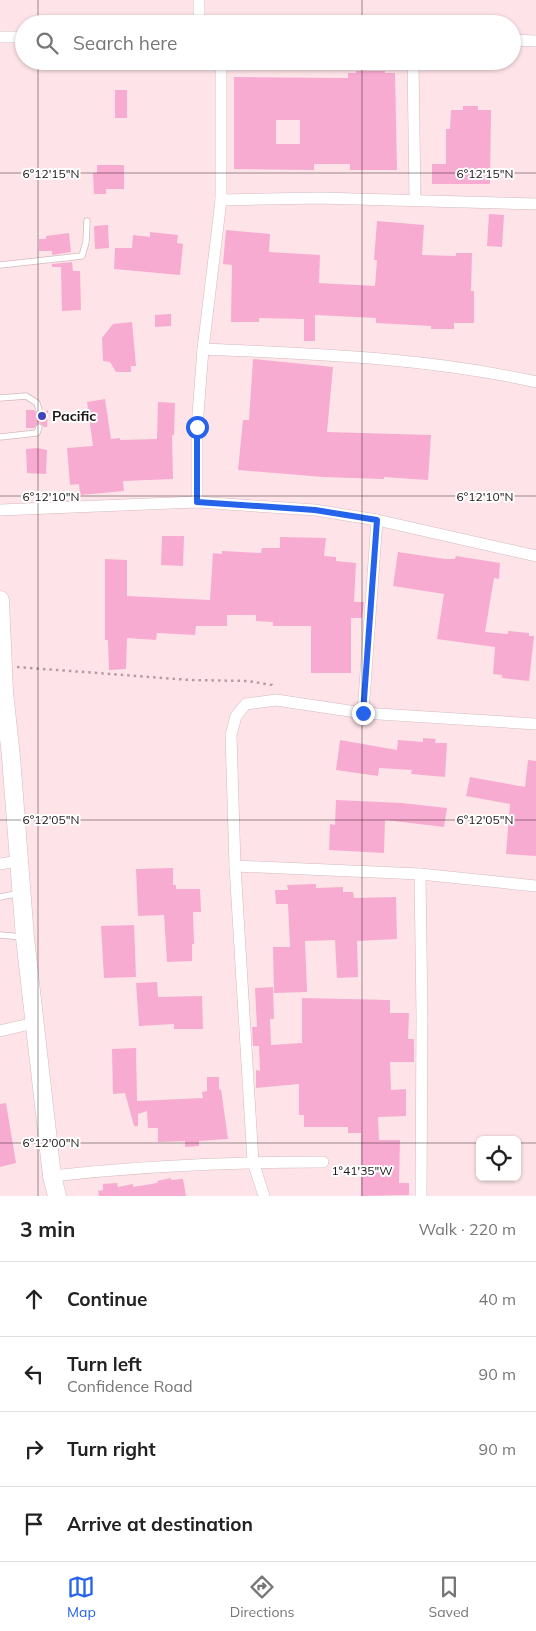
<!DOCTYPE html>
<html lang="en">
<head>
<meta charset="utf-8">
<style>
	:root { --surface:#fff; --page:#f2f2f2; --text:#222; --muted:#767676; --line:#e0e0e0; --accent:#2563eb }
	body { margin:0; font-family:Mulish,sans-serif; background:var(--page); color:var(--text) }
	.controls { position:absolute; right:15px; bottom:15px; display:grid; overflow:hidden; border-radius:8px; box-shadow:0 1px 4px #0004 }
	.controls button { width:45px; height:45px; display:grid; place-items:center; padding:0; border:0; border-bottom:1px solid var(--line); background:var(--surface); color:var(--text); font:25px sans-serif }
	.stop { position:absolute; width:15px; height:15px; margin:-11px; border:4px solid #2563eb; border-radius:50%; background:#fff }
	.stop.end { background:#2563eb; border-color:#fff; box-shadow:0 1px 5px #0008 }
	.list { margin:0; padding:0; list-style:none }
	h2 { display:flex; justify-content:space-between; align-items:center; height:65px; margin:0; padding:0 20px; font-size:21px }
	h2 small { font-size:16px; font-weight:400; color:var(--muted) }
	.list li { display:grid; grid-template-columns:32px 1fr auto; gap:15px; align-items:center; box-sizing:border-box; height:75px; padding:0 20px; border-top:1px solid var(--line) }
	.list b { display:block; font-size:19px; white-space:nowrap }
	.list p { margin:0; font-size:16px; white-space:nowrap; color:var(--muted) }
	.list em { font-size:16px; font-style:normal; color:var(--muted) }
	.icon { flex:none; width:28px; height:28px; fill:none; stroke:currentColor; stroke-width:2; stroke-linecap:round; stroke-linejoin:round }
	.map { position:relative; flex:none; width:536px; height:1196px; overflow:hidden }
	.search { position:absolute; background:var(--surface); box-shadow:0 1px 4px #0004; left:15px; right:15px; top:15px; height:55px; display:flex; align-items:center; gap:12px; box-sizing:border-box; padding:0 18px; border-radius:28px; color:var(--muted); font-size:19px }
	.sheet { height:365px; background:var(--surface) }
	nav { display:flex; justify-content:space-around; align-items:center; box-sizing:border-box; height:70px; border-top:1px solid var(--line); background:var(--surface); font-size:14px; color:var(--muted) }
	nav a { display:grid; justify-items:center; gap:2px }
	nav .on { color:var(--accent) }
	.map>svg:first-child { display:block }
	.building { fill:#f7abd0; fill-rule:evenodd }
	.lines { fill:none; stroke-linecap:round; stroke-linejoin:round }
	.service-casing { stroke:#d3babe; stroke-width:7 }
	.minor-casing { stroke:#d3babe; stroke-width:12 }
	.primary-casing { stroke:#d3babe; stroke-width:19 }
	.path { stroke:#b29ea1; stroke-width:2.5; stroke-dasharray:2.5 4; stroke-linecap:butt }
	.service { stroke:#fff; stroke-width:5.5 }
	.minor { stroke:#fff; stroke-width:11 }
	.primary { stroke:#fff; stroke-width:18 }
	.route { stroke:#2563eb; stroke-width:6 }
	.ticks { fill:none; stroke:#1c1415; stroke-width:1; stroke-opacity:0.45 }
	.poi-dot { fill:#4145b9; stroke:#fff; stroke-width:2 }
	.labels { text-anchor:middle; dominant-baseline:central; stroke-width:4; stroke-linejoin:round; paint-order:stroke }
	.poi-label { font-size:14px; font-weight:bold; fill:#1c1415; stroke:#fff; text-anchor:start }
	.ticks-label { font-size:12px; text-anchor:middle; fill:#1c1415; stroke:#fff; stroke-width:4; stroke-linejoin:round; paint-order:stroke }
</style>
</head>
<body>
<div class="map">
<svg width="536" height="1196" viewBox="0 0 536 1196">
	<rect width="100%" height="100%" fill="#fee4e8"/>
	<g class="building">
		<path d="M356,71h29v2h10l2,97h-47v-6h-36v6l-80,-1v-92l114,1v-5h8zM276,120h24v24h-24z"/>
		<rect x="115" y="90" width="12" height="28"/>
		<polygon points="463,106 478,106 478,110 491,110 490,184 432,184 432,164 446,164 446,129 450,129 451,110 463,110"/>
		<polygon points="97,165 124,165 124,189 106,189 106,194 94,194 93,173 97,173"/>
		<polygon points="489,214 504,215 502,247 487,246"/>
		<polygon points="377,221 424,225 422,255 456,256 456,253 472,253 471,291 474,291 474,323 454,323 454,329 431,329 431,326 376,323 376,318 315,315 315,341 304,341 304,319 259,318 259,322 231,322 232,265 223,264 226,230 270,234 269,252 320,255 319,283 375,286 377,260 374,260"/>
		<polygon points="108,225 109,248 95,249 94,226"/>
		<polygon points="150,232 178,235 177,243 183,244 180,275 114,269 115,248 132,248 133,235 150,237"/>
		<polygon points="69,233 71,252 52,255 52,251 39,251 39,239 46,239 46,236"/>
		<polygon points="72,262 73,271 80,271 81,310 62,311 61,267 52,267 52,264"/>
		<polygon points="171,314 171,326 155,327 155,315"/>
		<polygon points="132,322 136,366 131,366 131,372 116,372 110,362 103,361 102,338 113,324"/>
		<polygon points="253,359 333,367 327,432 431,435 428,480 384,477 384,479 323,477 238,470 243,420 249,420"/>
		<polygon points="105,399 111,439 120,438 120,440 157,439 158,402 175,403 174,435 172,435 173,479 123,481 124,491 80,495 79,484 70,485 67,448 93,446 87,402"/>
		<polygon points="26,410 34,410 38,415 48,410 47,427 44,427 39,422 34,428 26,428"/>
		<polygon points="37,448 47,450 46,474 27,473 26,449"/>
		<polygon points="162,536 184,536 183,566 161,565"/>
		<polygon points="280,537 326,538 324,556 336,557 336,561 356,563 354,602 364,602 362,618 351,618 351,673 311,673 311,626 273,626 273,622 256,621 256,615 227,615 227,626 196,626 195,635 157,633 156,640 127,638 126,669 109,670 108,640 105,640 105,559 127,560 127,596 210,600 213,553 222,554 222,551 261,553 262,548 280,548"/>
		<polygon points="398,552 445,559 455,559 456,556 500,563 499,579 494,578 485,632 508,634 508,631 529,633 529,636 534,636 529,681 502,678 502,675 493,674 495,647 437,639 444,594 393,586"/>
		<polygon points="423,738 436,739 435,743 447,743 445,777 411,774 412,770 379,768 378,776 336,770 340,740 397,750 398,740 423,742"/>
		<polygon points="528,760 536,761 536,856 506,854 510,804 466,796 470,777 525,787"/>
		<polygon points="336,800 402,803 447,808 444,827 385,820 384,853 329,850 330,824 335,825"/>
		<polygon points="173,868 173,885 176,885 176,889 200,889 201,912 193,912 194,944 192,944 192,961 167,962 164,915 138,916 136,869"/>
		<polygon points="316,884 316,888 343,887 343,892 353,892 354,898 396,897 397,939 357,941 358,977 337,978 335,940 305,941 307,992 274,993 273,947 290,947 288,904 276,904 275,890 288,890 287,885"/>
		<polygon points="134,925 136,977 104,978 101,926"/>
		<polygon points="157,982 158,997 202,996 203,1029 174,1029 174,1024 139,1026 136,983"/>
		<polygon points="273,987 274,1019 270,1019 271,1045 302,1043 302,998 390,1000 390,1013 409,1013 408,1039 414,1039 414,1062 390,1062 391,1090 406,1089 406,1116 378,1117 379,1140 400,1140 399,1183 409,1183 409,1195 361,1196 361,1133 348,1133 348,1127 304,1127 304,1115 299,1115 299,1084 256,1088 256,1070 260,1071 259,1046 253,1046 252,1027 257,1027 255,988"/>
		<polygon points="136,1048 137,1101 203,1098 202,1092 207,1091 207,1077 219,1077 219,1090 221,1089 228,1139 199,1141 199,1146 185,1147 185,1141 158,1142 158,1128 148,1128 147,1111 138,1114 138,1126 134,1126 125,1093 113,1094 112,1049"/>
		<polygon points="6,1103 16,1163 0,1167 0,1104"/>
		<polygon points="171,1178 171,1180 183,1179 186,1196 99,1196 98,1191 103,1190 103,1184 117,1183 118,1187 133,1184 133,1187 158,1183 157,1181"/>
	</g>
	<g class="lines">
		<defs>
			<g id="service">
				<polyline points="0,265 82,256 86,242 87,221"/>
				<polyline points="0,398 26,396 37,403 39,410"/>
				<polyline points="0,437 37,433 39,427"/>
				<polyline points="0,897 20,893"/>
				<polyline points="0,935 23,937"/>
			</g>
			<g id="minor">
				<polyline points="199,0 199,24"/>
				<polyline points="0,37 24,37"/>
				<polyline points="512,40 536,41"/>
				<polyline points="413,61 415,200"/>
				<polyline points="221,200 319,198 536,204"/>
				<path d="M203,349c112,5 223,8 333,33"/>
				<polyline points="197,502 197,427 203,349 221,200 221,61"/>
				<polyline points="0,510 197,502 315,510 377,520 536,556"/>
				<polyline points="363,713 377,520"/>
				<polyline points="0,864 18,861"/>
				<polyline points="235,866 420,874 536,886"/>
				<polyline points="420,874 422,1016 421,1196"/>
				<polyline points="0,1031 34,1023"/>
				<path d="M52,1176c90,-10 180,-14 271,-14"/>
				<polyline points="264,1196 253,1162 235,866 231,735 236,716 246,704 276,700 363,713 536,724"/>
			</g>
			<polyline id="primary" points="0,600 4,692 11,757 25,938 52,1176 57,1196"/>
		</defs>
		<use href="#service" class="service-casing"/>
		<use href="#minor" class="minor-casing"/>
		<use href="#primary" class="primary-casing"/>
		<polyline class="path" points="17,667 190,680 248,681 272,685 273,689"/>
		<use href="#service" class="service"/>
		<use href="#minor" class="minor"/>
		<use href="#primary" class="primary"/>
	</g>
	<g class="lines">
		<polyline class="route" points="197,427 197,502 315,510 377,520 363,713"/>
	</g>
	<path class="ticks" d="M38,0v24M362,0v24M38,61v1135M362,61v1135M0,173h536M0,496h536M0,820h536M0,1143h480M517,1143h19"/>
	<circle class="poi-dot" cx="42" cy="416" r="5"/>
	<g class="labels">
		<g class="poi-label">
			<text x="52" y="416">Pacific</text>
		</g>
	</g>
	<g class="ticks-label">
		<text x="51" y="178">6°12'15"N</text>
		<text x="485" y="178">6°12'15"N</text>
		<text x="51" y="501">6°12'10"N</text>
		<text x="485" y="501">6°12'10"N</text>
		<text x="51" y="824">6°12'05"N</text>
		<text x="485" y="824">6°12'05"N</text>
		<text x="51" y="1147">6°12'00"N</text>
		<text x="362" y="1175">1°41'35"W</text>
	</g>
</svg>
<div class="controls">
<button><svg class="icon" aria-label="locate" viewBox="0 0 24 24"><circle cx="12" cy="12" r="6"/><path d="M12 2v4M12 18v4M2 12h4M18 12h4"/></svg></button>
</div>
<div class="stop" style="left:197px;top:427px"></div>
<div class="stop end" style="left:363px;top:713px"></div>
<div class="search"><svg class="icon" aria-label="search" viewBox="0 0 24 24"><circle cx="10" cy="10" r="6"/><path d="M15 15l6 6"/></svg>Search here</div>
</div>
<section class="sheet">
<h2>3 min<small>Walk · 220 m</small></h2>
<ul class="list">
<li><svg class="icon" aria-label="ahead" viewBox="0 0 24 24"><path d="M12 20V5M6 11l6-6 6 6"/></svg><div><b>Continue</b></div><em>40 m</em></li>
<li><svg class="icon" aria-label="left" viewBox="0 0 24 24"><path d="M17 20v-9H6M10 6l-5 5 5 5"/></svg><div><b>Turn left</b><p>Confidence Road</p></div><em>90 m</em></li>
<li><svg class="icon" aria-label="right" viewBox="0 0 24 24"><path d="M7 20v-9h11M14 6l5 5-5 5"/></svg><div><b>Turn right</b></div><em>90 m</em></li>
<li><svg class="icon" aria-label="arrive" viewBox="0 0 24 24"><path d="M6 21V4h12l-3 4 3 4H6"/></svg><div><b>Arrive at destination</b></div></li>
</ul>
</section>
<nav>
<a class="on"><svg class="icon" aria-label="map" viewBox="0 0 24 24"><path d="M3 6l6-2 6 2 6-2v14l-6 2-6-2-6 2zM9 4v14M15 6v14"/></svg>Map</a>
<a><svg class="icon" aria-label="directions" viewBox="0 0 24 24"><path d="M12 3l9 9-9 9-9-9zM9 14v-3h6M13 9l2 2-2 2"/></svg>Directions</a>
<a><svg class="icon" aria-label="saved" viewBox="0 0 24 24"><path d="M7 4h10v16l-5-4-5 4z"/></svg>Saved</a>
</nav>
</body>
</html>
